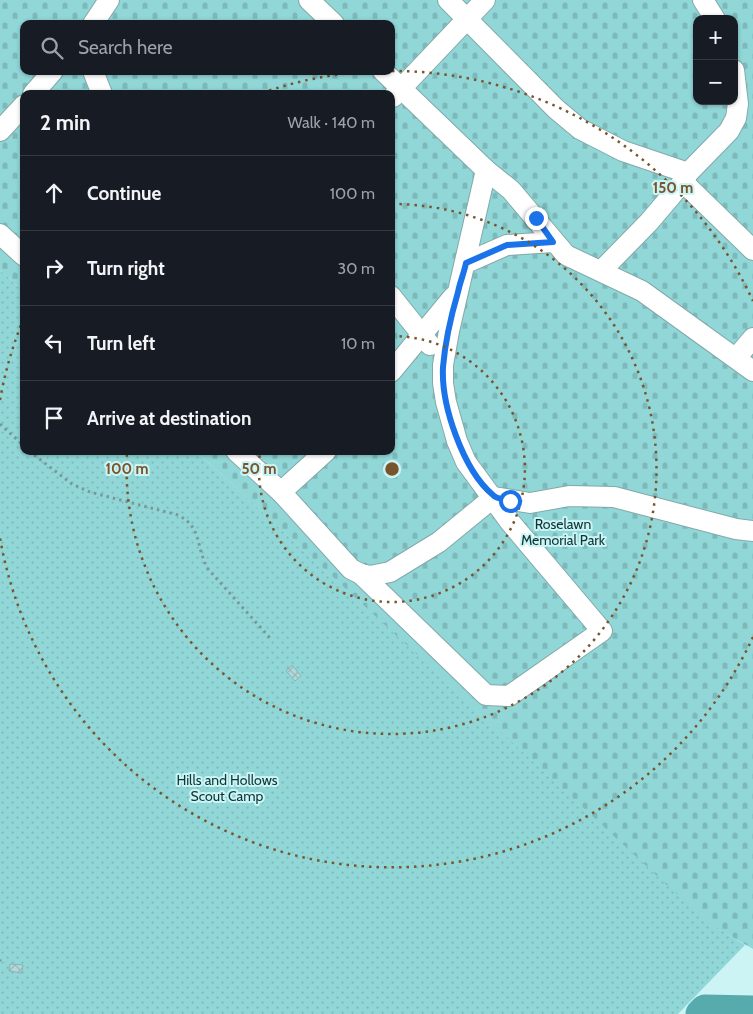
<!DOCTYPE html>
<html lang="en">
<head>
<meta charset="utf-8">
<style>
	:root { --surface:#171b24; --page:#242831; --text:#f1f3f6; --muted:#9ea1a6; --line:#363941 }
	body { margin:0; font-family:Cabin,sans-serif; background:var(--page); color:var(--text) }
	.controls { position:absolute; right:15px; top:15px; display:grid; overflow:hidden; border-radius:10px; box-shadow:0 1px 4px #0004 }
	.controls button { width:45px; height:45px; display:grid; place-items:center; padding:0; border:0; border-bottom:1px solid var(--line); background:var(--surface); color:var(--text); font:25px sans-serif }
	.stop { position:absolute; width:15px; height:15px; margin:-11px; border:4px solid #1a73e8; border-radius:50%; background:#fff }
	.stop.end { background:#1a73e8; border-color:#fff; box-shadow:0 1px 5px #0008 }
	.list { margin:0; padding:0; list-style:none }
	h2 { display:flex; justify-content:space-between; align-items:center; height:65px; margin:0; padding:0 20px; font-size:21px }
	h2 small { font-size:16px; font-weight:400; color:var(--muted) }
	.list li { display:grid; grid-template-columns:32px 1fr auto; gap:15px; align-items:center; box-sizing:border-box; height:75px; padding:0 20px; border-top:1px solid var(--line) }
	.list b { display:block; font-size:19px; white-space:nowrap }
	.list em { font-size:16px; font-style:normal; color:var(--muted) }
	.icon { flex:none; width:28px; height:28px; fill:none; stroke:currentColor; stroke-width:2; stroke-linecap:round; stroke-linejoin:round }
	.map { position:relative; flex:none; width:753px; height:1014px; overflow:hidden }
	.search { position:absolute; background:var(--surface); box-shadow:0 1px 4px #0004; left:20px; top:20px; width:375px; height:55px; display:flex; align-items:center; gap:12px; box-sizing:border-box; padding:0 18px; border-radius:10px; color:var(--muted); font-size:19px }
	.panel { position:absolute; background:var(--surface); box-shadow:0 1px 4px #0004; left:20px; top:90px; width:375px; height:365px; border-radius:10px }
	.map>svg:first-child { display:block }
	.cemetery { fill:url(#cemetery-stones); fill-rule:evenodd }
	.park { fill:url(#park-dots) }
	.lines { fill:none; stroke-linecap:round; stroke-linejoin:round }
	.river { stroke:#58abac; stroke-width:31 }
	.building { fill:url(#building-cross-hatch); stroke:#8cb3b3 }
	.minor-casing { stroke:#82a9a9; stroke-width:22 }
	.path { stroke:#7b9898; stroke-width:3; stroke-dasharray:2.5 4; stroke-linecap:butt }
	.minor { stroke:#fff; stroke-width:20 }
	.route { stroke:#1a73e8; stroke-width:6 }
	.ring { fill:none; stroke:#79552e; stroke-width:2.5; stroke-dasharray:2.5 5 }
	.labels { text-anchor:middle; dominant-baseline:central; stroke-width:4; stroke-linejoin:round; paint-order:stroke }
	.park-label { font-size:14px; fill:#0d3637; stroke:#ccf4f5 }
	.centre { fill:#79552e; stroke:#ccf4f5; stroke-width:2.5 }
	.ring-label { font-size:15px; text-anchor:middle; font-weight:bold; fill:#79552e; stroke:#ccf4f5; stroke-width:4; stroke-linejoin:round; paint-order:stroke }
</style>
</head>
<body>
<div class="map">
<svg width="753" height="1014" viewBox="0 0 753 1014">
	<defs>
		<pattern id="cemetery-stones" width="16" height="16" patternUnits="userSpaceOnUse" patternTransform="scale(1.25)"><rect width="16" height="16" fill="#91d7d8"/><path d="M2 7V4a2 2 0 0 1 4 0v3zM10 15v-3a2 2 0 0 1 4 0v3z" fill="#7db9ba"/></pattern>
		<pattern id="park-dots" width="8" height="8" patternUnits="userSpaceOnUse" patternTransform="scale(1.25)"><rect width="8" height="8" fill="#91d7d8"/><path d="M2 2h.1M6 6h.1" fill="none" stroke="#7db9ba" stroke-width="1.8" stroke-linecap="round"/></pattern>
		<pattern id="building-cross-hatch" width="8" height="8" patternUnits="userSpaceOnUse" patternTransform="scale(1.25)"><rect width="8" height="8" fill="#b1d9da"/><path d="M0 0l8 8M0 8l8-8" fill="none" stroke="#98bbbc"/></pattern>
	</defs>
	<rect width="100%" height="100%" fill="#ccf4f5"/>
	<path class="cemetery" d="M0,0h753v949l-47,-27 -510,-471h195v-357h-367v198l-24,-22zM697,19h37v82h-37zM24,24h367v47h-367z"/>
	<polygon class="park" points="0,270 24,292 24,451 196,451 706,921 745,945 678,1014 0,1014"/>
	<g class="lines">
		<polyline class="river" points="701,1014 705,1010 753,1011"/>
	</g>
	<g class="building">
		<polygon points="292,665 301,676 295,681 286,671"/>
		<polygon points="10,964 23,965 22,973 9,971"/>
	</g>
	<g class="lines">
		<defs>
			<g id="minor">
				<polyline points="309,0 334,24"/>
				<polyline points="448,0 556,109 580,129 623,151 688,173"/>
				<polyline points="703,0 715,19"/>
				<polyline points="93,24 109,0"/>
				<polyline points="93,71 102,94"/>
				<polyline points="383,71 486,170 511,190 566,255 642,291 753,371"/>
				<polyline points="33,94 53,71"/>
				<polyline points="393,97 485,0"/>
				<polyline points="0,131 24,105"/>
				<polyline points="683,182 753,250"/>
				<polyline points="0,234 24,256"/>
				<polyline points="466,263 507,245 553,242"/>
				<polyline points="601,271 649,222 683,182 688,173 729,131 736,118 738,104 734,70"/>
				<polyline points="391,296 430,345"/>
				<polyline points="736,358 753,338"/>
				<polyline points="391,372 453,297"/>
				<polyline points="236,451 281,492 351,569 361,574 370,576 390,572 439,542 494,497 530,503 569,496 614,497 736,529 753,531"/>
				<polyline points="281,492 326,451"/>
				<polyline points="361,574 486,695 509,696 602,631 510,522 466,462 457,441 446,402 443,383 443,365 449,331 486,170"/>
			</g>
		</defs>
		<use href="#minor" class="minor-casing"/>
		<g class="path">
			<polyline points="0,424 24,446"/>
			<path d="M29,451l43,33 18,8 88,23c25,13 17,31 30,54l62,69"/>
			<polyline points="0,960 1,961"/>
		</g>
		<use href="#minor" class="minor"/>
	</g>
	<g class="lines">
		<path class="route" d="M510,501c-5,-2 -14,-2 -17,-6 -30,-25 -52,-90 -50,-128 2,-24 8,-51 15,-75 2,-10 6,-19 8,-29l41,-18 46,-3 -17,-24"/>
	</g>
	<g class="ring">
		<path d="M392 336A133 133 0 1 1 260 452"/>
		<path d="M392 204A265 265 0 1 1 127 453"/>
		<path d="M753 637A398 398 0 0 1 0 538M0 400A398 398 0 0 1 23 320M262 93A398 398 0 0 1 375 71M392 71A398 398 0 0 1 753 301"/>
	</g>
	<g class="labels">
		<g class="park-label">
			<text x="563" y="524">Roselawn<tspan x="563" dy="16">Memorial Park</tspan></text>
			<text x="227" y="780">Hills and Hollows<tspan x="227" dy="16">Scout Camp</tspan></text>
		</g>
	</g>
	<circle cx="392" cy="469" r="8" class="centre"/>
	<g class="ring-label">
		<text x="673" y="193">150 m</text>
		<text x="127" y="474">100 m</text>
		<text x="259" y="474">50 m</text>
	</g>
</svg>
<div class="controls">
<button>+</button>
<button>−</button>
</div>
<div class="stop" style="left:510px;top:501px"></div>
<div class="stop end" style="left:536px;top:218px"></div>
<div class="search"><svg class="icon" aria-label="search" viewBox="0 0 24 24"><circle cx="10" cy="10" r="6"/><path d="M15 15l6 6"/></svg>Search here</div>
<section class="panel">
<h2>2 min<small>Walk · 140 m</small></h2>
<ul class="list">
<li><svg class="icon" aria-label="ahead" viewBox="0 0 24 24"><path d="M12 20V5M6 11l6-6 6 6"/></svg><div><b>Continue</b></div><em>100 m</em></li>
<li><svg class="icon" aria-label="right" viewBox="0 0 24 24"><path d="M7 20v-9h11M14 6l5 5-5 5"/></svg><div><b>Turn right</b></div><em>30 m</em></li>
<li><svg class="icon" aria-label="left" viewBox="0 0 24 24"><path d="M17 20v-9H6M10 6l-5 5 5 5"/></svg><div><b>Turn left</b></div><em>10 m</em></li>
<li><svg class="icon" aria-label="arrive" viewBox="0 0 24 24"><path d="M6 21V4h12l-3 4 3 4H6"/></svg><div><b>Arrive at destination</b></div></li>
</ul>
</section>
</div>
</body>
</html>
